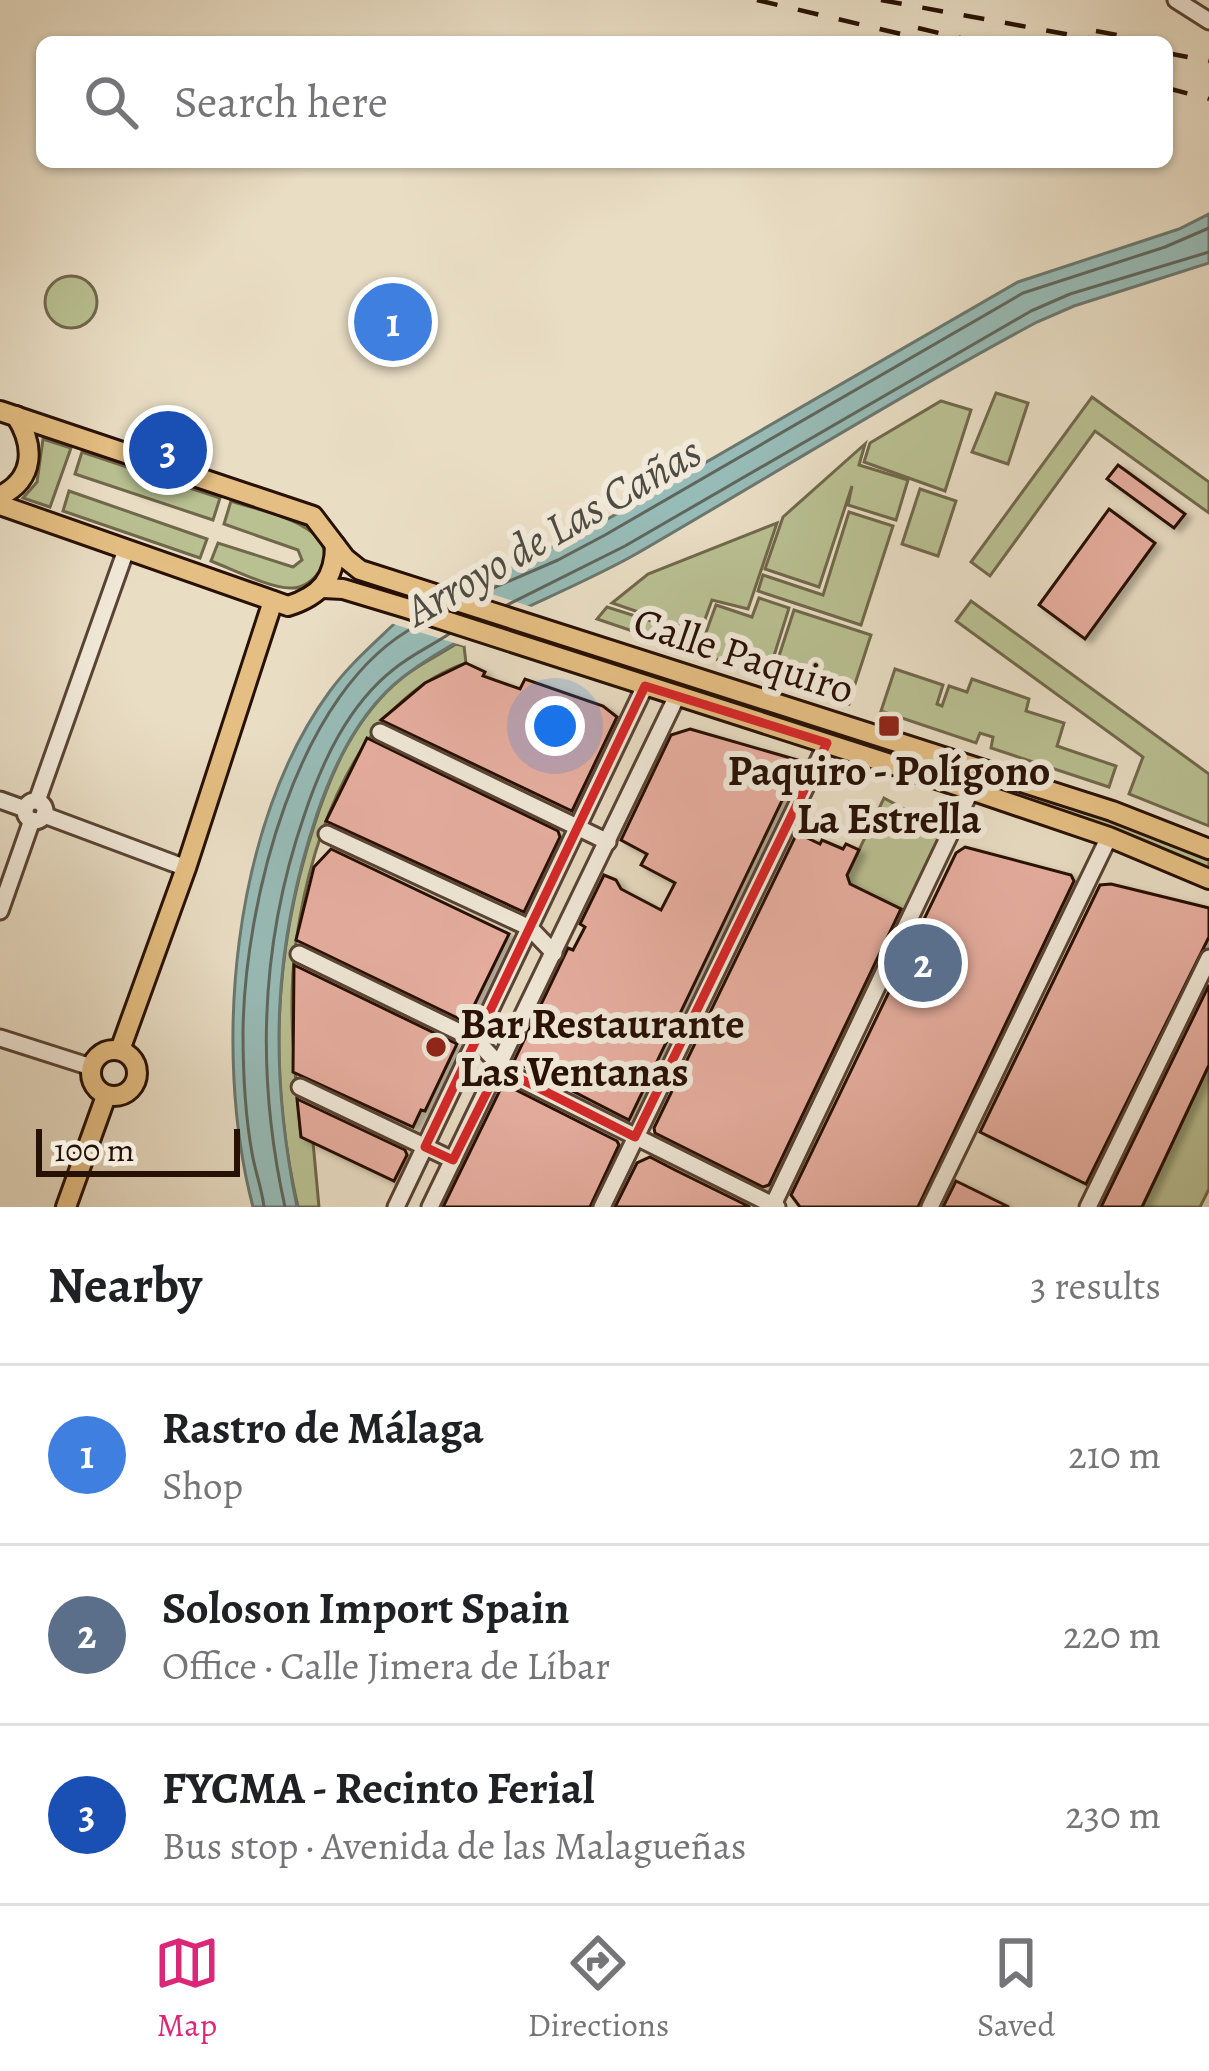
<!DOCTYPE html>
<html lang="en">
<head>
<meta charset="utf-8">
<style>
	:root { --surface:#fff; --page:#f6f6f6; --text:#202124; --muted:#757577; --line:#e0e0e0; --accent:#db2777 }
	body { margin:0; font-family:Alegreya,serif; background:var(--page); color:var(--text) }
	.scale { position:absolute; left:36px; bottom:30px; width:204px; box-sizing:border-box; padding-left:12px; border:6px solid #271004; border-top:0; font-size:33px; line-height:42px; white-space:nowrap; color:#271004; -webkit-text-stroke:9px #f1e9d9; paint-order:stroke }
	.you { position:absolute; left:555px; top:726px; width:42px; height:42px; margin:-30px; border:9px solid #fff; border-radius:50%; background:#1a73e8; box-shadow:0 0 0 18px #1a73e833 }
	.badge { display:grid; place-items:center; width:78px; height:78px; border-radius:50%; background:var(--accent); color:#fff; font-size:39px; font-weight:700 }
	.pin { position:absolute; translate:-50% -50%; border:6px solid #fff; box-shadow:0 3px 12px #0006 }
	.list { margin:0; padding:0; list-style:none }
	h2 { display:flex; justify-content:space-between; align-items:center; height:156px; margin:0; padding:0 48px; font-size:51px }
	h2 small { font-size:39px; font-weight:400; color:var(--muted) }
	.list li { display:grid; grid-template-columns:78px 1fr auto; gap:36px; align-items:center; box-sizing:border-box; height:180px; padding:0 48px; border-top:3px solid var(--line) }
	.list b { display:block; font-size:45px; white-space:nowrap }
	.list p { margin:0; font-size:39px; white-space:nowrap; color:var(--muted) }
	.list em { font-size:39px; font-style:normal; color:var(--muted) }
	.icon { flex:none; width:66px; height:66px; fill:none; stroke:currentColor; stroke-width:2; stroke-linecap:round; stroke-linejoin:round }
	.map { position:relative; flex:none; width:1209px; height:1207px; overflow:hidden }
	.search { position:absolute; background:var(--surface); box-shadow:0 3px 9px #0004; left:36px; right:36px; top:36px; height:132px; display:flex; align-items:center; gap:30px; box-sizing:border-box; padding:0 42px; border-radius:18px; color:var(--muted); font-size:45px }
	.sheet { height:696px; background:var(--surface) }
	nav { display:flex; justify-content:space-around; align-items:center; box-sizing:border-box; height:168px; border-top:3px solid var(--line); background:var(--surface); font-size:33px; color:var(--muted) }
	nav a { display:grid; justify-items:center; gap:6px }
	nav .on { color:var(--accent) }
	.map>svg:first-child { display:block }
	.green { fill:#b9c092; stroke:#70684b; stroke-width:3 }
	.water { fill:#97bbb6; stroke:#6a776f; stroke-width:3 }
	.pier { fill:#e9ddc4 }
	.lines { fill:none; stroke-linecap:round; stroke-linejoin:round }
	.shore { stroke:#5f665d; stroke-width:3 }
	.building { fill:#e7aea0; stroke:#271004; stroke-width:3; filter:url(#shadow) }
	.minor-casing { stroke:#584334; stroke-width:21 }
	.major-casing { stroke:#271004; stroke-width:24 }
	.minor { stroke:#f1e9d9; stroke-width:15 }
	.major { stroke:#e4be82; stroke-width:18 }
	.rail { stroke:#271004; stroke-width:4.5; stroke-dasharray:21 21; stroke-linecap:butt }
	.marked { fill:none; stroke:#d62828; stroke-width:9; stroke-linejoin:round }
	.poi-dot { fill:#8f2418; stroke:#f1e9d9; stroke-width:4.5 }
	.labels { text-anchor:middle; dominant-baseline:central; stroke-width:12; stroke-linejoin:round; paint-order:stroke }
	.street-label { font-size:42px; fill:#271004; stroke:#f1e9d9 }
	.poi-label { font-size:42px; font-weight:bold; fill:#271004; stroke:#f1e9d9 }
	.water-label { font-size:45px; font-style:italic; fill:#4e4c42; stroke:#f1e9d9 }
</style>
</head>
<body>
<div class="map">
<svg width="1209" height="1207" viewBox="0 0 1209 1207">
	<defs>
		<filter id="shadow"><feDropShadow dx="6" dy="4" stdDeviation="3" flood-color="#0004"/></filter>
	</defs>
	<rect width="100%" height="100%" fill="#e9ddc4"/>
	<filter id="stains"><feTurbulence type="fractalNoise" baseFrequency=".00167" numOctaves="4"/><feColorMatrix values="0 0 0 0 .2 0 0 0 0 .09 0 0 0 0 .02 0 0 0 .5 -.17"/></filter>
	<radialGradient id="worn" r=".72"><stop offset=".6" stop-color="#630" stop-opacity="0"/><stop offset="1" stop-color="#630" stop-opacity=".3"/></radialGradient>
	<g class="green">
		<circle cx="71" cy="302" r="26"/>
		<polygon points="996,393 1028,403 1008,464 972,452"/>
		<polygon points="1092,397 1209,482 1209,513 1095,431 990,576 971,562"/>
		<polygon points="941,401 971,410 945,491 864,462 870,443"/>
		<polygon points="43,439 71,448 50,507 23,498 37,482"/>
		<polygon points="865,444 859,465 908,480 896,520 848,505 852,486 819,587 765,569 783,517"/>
		<polygon points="82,452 220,498 213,520 75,474"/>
		<polygon points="920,489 956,501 938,556 902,544"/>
		<polygon points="69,491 207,539 200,558 63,511"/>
		<path d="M231,501c28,10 114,24 89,69 -6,10 -17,19 -30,18 -20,0 -58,-19 -79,-27l7,-18 75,24 9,-7 -4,-10 -74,-26z"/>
		<polygon points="849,512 893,526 861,625 758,591 763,575 823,595"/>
		<polygon points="777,523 748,609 712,600 700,633 612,603 648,574"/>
		<polygon points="759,598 789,608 772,662 854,689 849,704 597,619 607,607 704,638 716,605 752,617"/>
		<polygon points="971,601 1209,774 1209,826 1129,794 1143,757 956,621"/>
		<polygon points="794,610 871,635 855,684 778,659"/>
		<polygon points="501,624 843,732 840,741 495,630"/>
		<path d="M456,644l8,2 2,17c-109,38 -155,173 -170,279 -9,64 -1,131 5,194l12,6 6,65h-21c-30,-129 -25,-255 16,-381 17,-54 42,-111 88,-148 16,-13 37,-23 54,-34z"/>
		<polygon points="895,669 943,685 937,704 942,706 949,686 967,692 972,679 1029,699 1026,711 1064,723 1057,746 1116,766 1109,787 991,748 993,737 980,733 976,743 881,711"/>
		<polygon points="854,736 1106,817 1209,860 1209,873 851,745"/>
		<polygon points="884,798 928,822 941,834 905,911 844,881"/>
		<polygon points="1209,1065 1209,1189 1200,1207 1142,1207"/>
	</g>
	<path class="water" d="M1209,214v49l-135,43 -37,16c-136,73 -268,155 -401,232 -76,43 -163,70 -233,123 -43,33 -69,87 -86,137 -45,134 -48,255 -20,393h-44c-41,-156 -21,-383 77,-516 18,-25 42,-46 64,-67l205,-100 419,-242 161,-53z"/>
	<polygon class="pier" points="458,583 538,609 464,646 387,622"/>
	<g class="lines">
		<g class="shore">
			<polyline points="477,595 558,560 605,535 1023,293 1165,247 1209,228"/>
			<polyline points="507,605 625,546 1031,311 1070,294 1209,252"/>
			<path d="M264,1207c-2,-18 -9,-36 -12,-54 -7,-39 -9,-80 -9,-120 1,-127 53,-345 175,-408"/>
			<path d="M285,1207c-29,-131 -25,-263 19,-391 18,-54 44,-111 90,-147 17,-14 37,-23 55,-35"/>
		</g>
	</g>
	<g class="building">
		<polygon points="1118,465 1185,514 1174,528 1107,479"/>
		<polygon points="1109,509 1155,543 1085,639 1039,605"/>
		<polygon points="466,663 485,672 483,676 520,689 525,679 603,706 617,717 572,811 381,720 425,683"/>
		<polygon points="690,729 801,761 629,1120 514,1061 568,948 573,950 585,927 580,924 604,875 616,880 621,889 661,910 675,883 641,865 647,854 621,840 671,735"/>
		<polygon points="367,738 558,831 560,837 524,912 326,821"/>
		<polygon points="797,833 820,844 822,840 843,849 846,844 859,850 847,875 850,884 901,909 769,1185 763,1187 655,1133 654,1128"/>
		<polygon points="965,847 1071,875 1074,881 918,1207 800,1207 791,1195 956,853"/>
		<polygon points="331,849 509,934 466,1022 296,940 314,867"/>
		<polygon points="1111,884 1209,908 1209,937 1086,1184 980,1132 1100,885"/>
		<polygon points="294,965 457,1044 425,1111 421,1110 413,1127 293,1072"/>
		<polygon points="1209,985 1209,1065 1162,1165 1142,1207 1101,1207"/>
		<polygon points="508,1086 617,1141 619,1145 590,1207 443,1207 501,1088"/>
		<polygon points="297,1099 405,1150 407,1155 394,1181 301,1137"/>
		<polygon points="650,1157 675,1170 750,1207 615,1207 637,1163"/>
		<polygon points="956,1181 1009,1207 943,1207"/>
	</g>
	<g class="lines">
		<defs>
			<g id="minor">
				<polyline points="1176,0 1209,21"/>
				<polyline points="380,732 608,842"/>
				<polyline points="0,800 25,809"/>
				<polyline points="37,801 126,550"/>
				<circle cx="35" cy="811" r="10"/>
				<polyline points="44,815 186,868"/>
				<polyline points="327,834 530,928 554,953"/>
				<polyline points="0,911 32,820"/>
				<polyline points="299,954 476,1040 506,1072 777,1207"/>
				<polyline points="0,1038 91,1067"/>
				<polyline points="300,1087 453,1160"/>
				<polyline points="396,1207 645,686"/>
				<polyline points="430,1207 677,696"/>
				<polyline points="602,1207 827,743"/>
				<polyline points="772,1207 971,790"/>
				<polyline points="930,1207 1109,837"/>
				<polyline points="1088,1207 1209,958"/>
			</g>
			<g id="major">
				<polyline points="0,411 313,516 345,558 360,570 1112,811 1209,849"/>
				<path d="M0,496c35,-17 35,-50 16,-80"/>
				<path d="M0,505l288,101c32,-10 47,-27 47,-61"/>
				<polyline points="323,588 343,589 406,608 971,790 1109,837 1209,879"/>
				<circle cx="114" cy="1073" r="23"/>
				<polyline points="120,1050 186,868 273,601"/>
				<polyline points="66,1207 106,1096"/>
			</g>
		</defs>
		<use href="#minor" class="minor-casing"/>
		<use href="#major" class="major-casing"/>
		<use href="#minor" class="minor"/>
		<use href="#major" class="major"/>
		<g class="rail">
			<polyline points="757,0 935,42"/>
			<polyline points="881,0 1109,42"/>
			<polyline points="918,28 977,42"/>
			<polyline points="1096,31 1155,42"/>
			<polyline points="1167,53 1209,61"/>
			<polyline points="1167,88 1209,99"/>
		</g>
	</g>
	<path class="marked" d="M645,686l182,57 -192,394 -136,-69 -46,92 -28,-13z"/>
	<g class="poi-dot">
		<rect x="877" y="714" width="24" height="24" rx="6"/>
		<circle cx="436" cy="1047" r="12"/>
	</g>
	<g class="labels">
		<g class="street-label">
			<text transform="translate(744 655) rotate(18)">Calle Paquiro</text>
		</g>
		<g class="poi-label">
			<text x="889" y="770">Paquiro - Polígono<tspan x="889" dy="48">La Estrella</tspan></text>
			<text x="460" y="1023" text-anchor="start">Bar Restaurante<tspan x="460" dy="48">Las Ventanas</tspan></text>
		</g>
		<g class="water-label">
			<text transform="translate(553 531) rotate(-30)">Arroyo de Las Cañas</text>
		</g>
	</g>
	<rect width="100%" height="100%" filter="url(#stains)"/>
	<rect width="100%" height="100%" fill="url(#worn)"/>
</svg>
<div class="scale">100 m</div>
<div class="you"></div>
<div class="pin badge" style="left:393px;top:322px;background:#3f7fe0">1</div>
<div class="pin badge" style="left:923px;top:963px;background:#5c6f8a">2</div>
<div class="pin badge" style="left:168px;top:450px;background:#1a4fb4">3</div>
<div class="search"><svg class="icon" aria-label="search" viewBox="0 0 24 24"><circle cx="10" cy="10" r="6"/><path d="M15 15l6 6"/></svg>Search here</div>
</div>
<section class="sheet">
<h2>Nearby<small>3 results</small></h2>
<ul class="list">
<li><span class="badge" style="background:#3f7fe0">1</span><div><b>Rastro de Málaga</b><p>Shop</p></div><em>210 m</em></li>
<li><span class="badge" style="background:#5c6f8a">2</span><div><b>Soloson Import Spain</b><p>Office · Calle Jimera de Líbar</p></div><em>220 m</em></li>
<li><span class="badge" style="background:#1a4fb4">3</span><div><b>FYCMA - Recinto Ferial</b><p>Bus stop · Avenida de las Malagueñas</p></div><em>230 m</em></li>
</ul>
</section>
<nav>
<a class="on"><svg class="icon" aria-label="map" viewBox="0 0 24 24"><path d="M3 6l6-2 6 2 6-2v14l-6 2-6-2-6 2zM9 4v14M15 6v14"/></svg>Map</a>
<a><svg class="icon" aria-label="directions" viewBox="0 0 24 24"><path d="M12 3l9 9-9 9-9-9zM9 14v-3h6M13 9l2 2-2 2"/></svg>Directions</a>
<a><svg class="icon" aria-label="saved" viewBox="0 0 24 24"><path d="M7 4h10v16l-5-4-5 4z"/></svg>Saved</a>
</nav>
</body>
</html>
